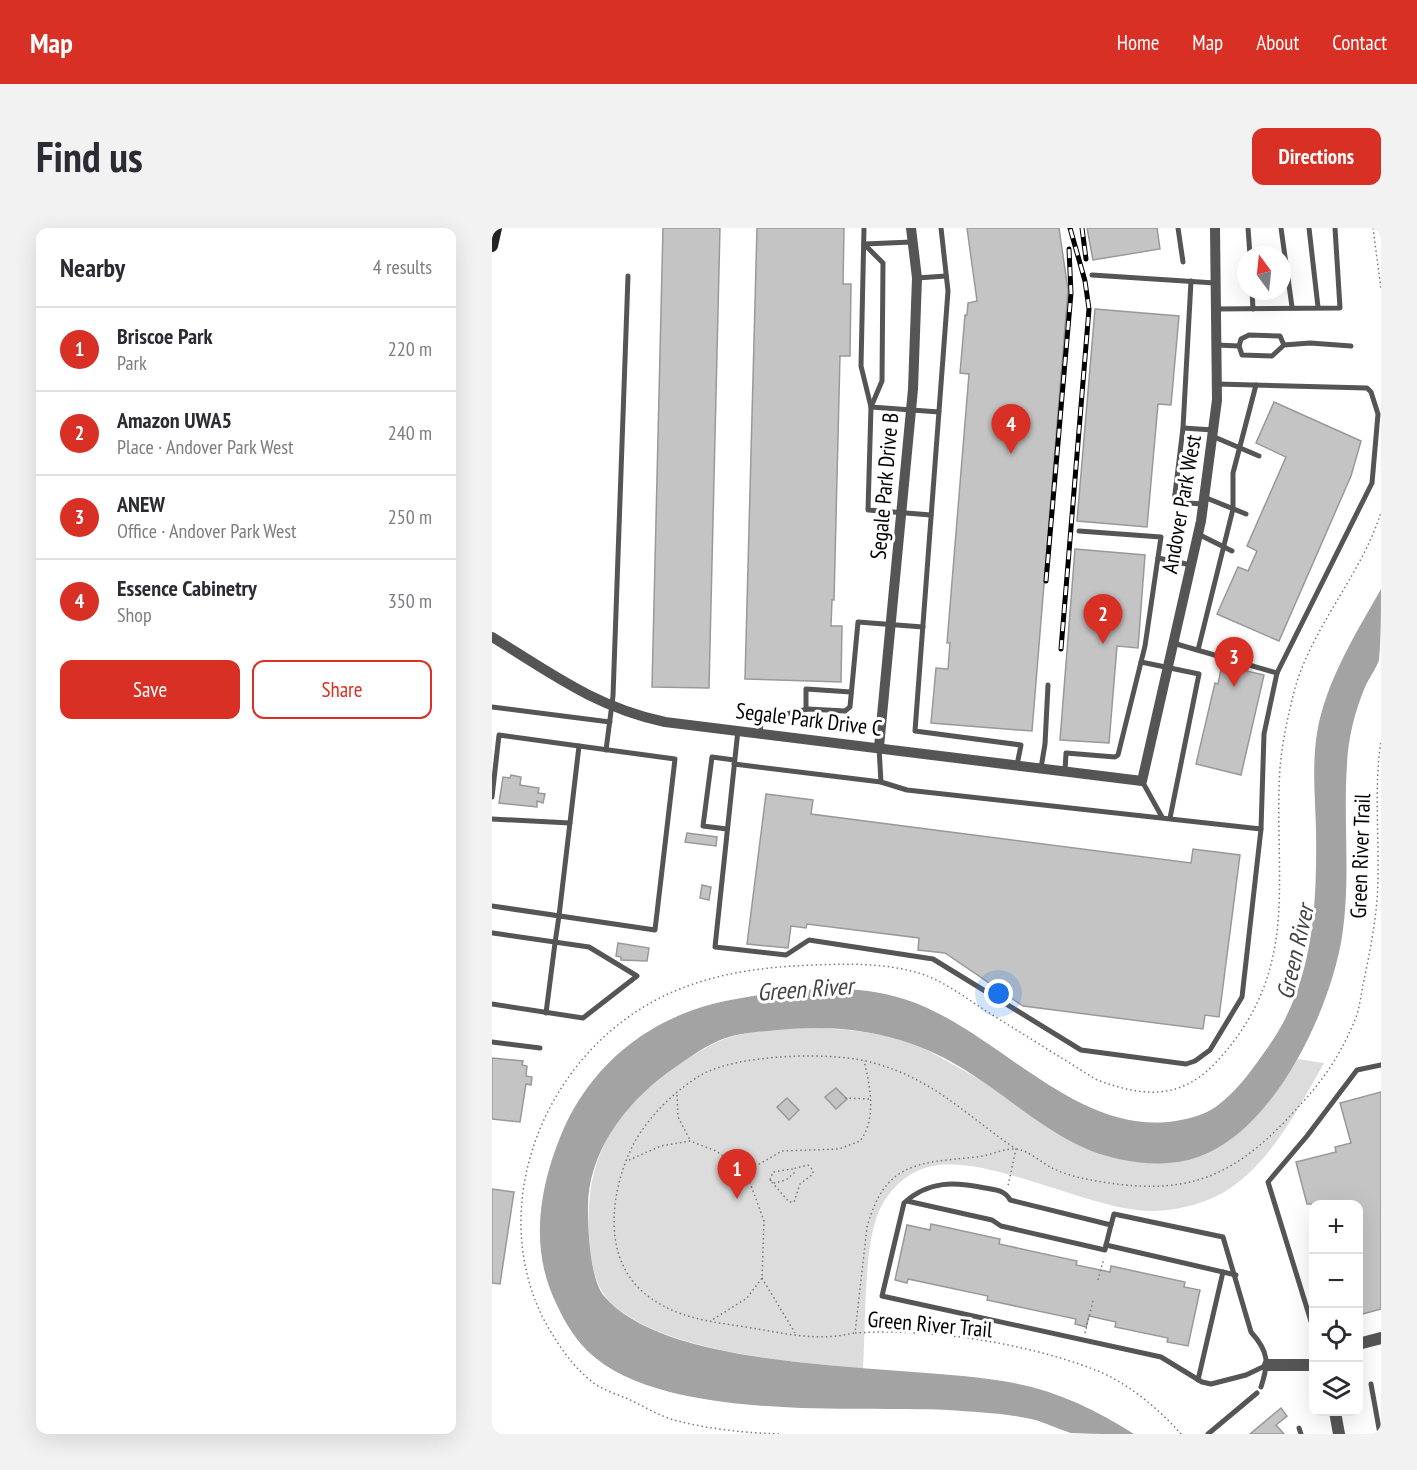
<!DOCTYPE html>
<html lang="en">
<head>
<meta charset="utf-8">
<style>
	:root { --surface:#fff; --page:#f2f2f3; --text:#2b2b33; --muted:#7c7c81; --line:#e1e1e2; --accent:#d93025 }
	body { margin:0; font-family:"PT Sans Narrow",sans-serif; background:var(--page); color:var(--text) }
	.controls { position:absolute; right:18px; bottom:18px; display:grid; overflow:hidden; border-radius:12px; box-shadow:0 6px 24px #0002 }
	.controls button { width:54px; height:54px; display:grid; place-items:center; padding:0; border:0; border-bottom:2px solid var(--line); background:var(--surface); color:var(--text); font:30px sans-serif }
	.compass { position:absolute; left:745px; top:18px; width:54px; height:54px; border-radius:50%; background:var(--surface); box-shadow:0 6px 24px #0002; rotate:345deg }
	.you { position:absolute; left:507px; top:766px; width:21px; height:21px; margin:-15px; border:4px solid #fff; border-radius:50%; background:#1a73e8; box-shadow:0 0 0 9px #1a73e833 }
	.badge { display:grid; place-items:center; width:39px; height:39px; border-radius:50%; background:var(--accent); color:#fff; font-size:20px; font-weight:700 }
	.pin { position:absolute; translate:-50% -50px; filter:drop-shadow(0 2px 3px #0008) }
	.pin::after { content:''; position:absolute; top:32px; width:21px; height:18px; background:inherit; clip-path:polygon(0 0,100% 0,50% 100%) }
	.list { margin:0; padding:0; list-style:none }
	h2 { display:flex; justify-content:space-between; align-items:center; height:78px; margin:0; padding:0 24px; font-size:26px }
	h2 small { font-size:20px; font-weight:400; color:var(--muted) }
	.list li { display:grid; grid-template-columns:39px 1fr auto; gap:18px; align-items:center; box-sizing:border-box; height:84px; padding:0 24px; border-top:2px solid var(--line) }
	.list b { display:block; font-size:22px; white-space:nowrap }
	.list p { margin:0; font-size:20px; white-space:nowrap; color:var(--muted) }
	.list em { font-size:20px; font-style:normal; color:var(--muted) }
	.actions { display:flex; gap:12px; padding:18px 24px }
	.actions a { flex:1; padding:14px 0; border:2px solid var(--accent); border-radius:12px; text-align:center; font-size:21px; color:var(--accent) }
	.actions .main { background:var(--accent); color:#fff }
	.icon { flex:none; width:33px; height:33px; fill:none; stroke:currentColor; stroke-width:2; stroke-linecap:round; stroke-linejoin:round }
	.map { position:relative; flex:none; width:889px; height:1206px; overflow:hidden; border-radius:12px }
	header { display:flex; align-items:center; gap:36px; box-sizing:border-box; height:84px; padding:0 30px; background:var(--accent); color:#fff }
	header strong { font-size:28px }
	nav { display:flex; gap:33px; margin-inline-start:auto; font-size:21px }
	.intro { display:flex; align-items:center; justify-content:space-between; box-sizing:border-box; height:144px; padding:0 36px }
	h1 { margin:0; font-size:42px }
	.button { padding:15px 27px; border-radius:12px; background:var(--accent); color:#fff; font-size:21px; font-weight:700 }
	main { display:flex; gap:36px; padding:0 36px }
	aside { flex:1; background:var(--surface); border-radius:12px; box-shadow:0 6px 24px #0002 }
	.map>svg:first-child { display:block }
	.green { fill:#dcdcdc }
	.water { fill:#a3a3a3 }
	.building { fill:#c4c4c4; stroke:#999; stroke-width:1.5 }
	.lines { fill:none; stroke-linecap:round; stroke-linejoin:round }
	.path { stroke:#777; stroke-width:1.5; stroke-dasharray:1.5 3; stroke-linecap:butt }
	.service { stroke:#555; stroke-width:5 }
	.minor { stroke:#555; stroke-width:10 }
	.tertiary { stroke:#555; stroke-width:12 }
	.secondary { stroke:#222; stroke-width:12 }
	.rail-casing { stroke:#000; stroke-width:5 }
	.rail { stroke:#fff; stroke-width:3; stroke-dasharray:9; stroke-linecap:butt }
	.labels { text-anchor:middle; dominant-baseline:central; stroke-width:6; stroke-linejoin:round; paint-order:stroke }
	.street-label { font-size:22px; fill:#000; stroke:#fff }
	.water-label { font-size:24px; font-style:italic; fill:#444; stroke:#fff }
</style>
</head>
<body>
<header>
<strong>Map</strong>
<nav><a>Home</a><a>Map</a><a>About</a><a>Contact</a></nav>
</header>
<div class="intro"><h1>Find us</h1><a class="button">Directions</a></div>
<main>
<aside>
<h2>Nearby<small>4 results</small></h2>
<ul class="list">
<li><span class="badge">1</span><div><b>Briscoe Park</b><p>Park</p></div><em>220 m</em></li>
<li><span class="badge">2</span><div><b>Amazon UWA5</b><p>Place · Andover Park West</p></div><em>240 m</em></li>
<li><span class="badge">3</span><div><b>ANEW</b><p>Office · Andover Park West</p></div><em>250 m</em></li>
<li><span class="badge">4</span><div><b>Essence Cabinetry</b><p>Shop</p></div><em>350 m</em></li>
</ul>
<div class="actions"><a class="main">Save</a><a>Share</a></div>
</aside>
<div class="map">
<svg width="889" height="1206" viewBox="0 0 889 1206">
	<rect width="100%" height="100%" fill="#fff"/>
	<path class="green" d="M310,799c39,2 77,4 114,17l209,116c88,16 127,-35 173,-101l26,4c-25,44 -50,94 -92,124 -26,18 -64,27 -95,23 -60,-7 -149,-54 -204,-44 -24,4 -44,23 -54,45 -16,36 -13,116 -16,158 -72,-8 -186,-15 -245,-60 -24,-18 -28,-48 -29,-77 -4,-76 27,-125 89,-167 18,-11 36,-24 56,-29 22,-6 46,-6 68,-9z"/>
	<path class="water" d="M889,361c0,21 0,51 -2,71 -3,9 -10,18 -14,27 -10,24 -17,51 -18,78 -4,57 4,115 -5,172 -12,74 -68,194 -144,220 -34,12 -76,6 -109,-7 -47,-20 -84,-56 -127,-82 -56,-35 -120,-45 -185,-38 -20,2 -41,3 -59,11 -18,8 -35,21 -51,32 -43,32 -79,80 -79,135 0,23 2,71 16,88 68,80 309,67 410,87 43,8 83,27 120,51 -20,0 -45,0 -63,-1 -14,-4 -26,-11 -40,-14 -27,-6 -56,-7 -84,-9 -96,-4 -299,13 -366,-66 -13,-15 -24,-37 -31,-55 -19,-51 -9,-105 11,-154 31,-75 96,-123 175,-136 54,-10 115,-17 168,0 90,28 165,132 264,123 17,-2 35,-6 49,-16 20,-15 35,-36 49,-56 48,-66 51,-142 50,-222 -1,-31 -4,-63 1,-95 9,-52 38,-98 64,-144z"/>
	<g class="building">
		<polygon points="171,0 228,0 217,460 160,459"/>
		<polygon points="265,0 352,0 351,56 359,56 358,128 348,128 342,372 340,372 339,398 350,398 349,454 253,451"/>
		<polygon points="475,0 567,0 576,62 540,503 439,495 444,440 456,441 458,415 455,415 477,146 468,145 473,87 475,87 476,75 485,73"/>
		<polygon points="595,0 665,0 668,21 601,32"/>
		<polygon points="603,81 687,88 679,177 666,176 655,299 585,293"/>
		<polygon points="782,174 869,213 859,248 787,413 725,386 746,339 756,343 765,323 755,318 794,229 764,215"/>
		<polygon points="583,321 653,327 646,420 625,418 617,515 568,512"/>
		<polygon points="730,437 772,447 749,547 704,536 723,455 726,456"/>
		<polygon points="19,547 29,549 28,557 47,560 46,565 53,566 51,575 45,573 45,579 7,575 11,549 18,550"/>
		<polygon points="274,566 321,572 319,586 699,635 701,621 748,627 727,789 713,787 711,801 531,778 453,725 426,722 427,710 315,696 314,700 299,698 296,720 255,716"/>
		<polygon points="195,605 225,609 224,618 193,614"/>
		<polygon points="210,657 219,659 217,672 208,670"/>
		<polygon points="126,715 157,720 155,733 129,732 129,729 124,728"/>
		<polygon points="0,830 31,833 30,837 35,838 34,848 40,849 39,857 34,856 28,894 0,891"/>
		<polygon points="344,860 355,871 344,881 333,869"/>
		<polygon points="889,864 889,1081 867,1087 867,976 815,976 804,934 844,924 843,919 859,915 848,875"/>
		<polygon points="295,870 307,882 297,892 285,879"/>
		<polygon points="0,961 22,964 8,1056 0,1055"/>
		<polygon points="439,996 508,1011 507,1016 585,1033 584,1037 618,1044 619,1038 693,1054 692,1059 708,1062 696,1118 675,1114 676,1110 623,1099 624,1094 597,1088 594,1099 583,1096 584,1091 495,1072 496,1068 416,1051 415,1055 403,1052 415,997 438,1002"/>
		<polygon points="789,1180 795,1188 784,1197 792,1206 758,1206"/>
	</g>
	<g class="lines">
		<g class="path">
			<polyline points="881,0 889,61"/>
			<polyline points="185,867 186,889 198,912"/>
			<polyline points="353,870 377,871"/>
			<polyline points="137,932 169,918 198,913 224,923 254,944 272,993 270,1050 255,1070 220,1092"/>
			<path d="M255,943l35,-20 57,-2 21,-8c17,-22 10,-56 4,-80"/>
			<polyline points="278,952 283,955 294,952 302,945 300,941 281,944 278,952 297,974 302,974 308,956 321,946 321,942 316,937 300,941"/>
			<polyline points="270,1050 303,1105"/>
			<polyline points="606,1052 612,1030"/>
			<path d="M362,1105c-36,9 -72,0 -108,-6 -34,-5 -70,-9 -98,-31 -47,-35 -38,-103 -16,-149 14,-28 42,-56 69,-72 36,-21 133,-24 173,-12 61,17 93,53 142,86l-8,37"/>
			<polyline points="593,1105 601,1073"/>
			<path d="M287,1206c-33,-1 -70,-5 -101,-13 -18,-4 -36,-16 -52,-23 -10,-4 -22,-8 -31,-14 -23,-17 -39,-42 -52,-66 -51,-103 -9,-230 80,-297 50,-38 108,-51 170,-55 42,-2 88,-5 129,8 23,8 44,24 64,37 37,23 74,46 111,69 49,18 86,20 123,-22 82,-92 53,-180 60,-290 2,-24 7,-48 13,-72 15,-65 69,-121 88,-184"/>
			<path d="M689,1206c-22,-25 -52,-50 -83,-63 -71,-28 -167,-43 -243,-38l12,-106c18,-65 50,-64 109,-70 13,-1 28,-9 40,-8 12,1 26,14 36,19 10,5 23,9 34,11 91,18 141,5 204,-63 31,-33 47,-54 65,-96 5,-12 6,-27 9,-40 7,-33 14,-70 14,-103 1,-45 -4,-91 3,-136"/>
		</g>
		<g class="service">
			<polyline points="372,0 369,138 379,179 376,282 439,287"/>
			<polyline points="449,0 456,63 423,503 529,517 525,537"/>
			<polyline points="686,0 691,34"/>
			<polyline points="756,0 758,27"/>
			<polyline points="789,0 800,79"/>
			<polyline points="817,0 826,79"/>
			<polyline points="372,16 391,35 390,153 379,179 447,184"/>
			<polyline points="372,16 420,14"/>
			<polyline points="600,47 723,55"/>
			<polyline points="425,50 454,48"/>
			<polyline points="699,53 691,200 682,274 711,276"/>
			<polyline points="760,63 761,81"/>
			<polyline points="725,81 848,80 843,0"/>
			<polyline points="725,117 747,118"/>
			<polyline points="792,117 788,108 757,107 749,111 747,118 750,127 780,128 792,117 818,115 859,118"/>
			<polyline points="691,200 721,202"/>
			<polyline points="720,208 767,228"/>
			<polyline points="712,269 754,286"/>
			<polyline points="706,306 740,323"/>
			<polyline points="666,330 699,337"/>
			<polyline points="681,415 785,445"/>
			<polyline points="706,422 741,281 741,245 764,157"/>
			<polyline points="649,434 707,446 678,590"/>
			<polyline points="0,479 118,494"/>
			<polyline points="314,481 314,461 359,464"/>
			<polyline points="246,502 223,719 294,727 317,712 441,731 589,822 694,836 703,833 718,822 750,769 769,601 772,506 785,445 880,255 886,186 879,164 875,160 725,156"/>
			<polyline points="268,505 270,484 294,486 316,481 353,483 358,479 366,394 431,399"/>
			<polyline points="387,520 389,554 415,562 769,601"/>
			<polyline points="114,522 121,468 136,48"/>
			<polyline points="242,536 389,554"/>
			<polyline points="549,540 553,516 556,457"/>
			<polyline points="573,543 574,525 623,529 626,527 653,418 669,309 587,303"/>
			<polyline points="650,553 670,589"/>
			<polyline points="0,569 7,507 87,518"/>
			<polyline points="0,591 78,595"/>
			<polyline points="235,601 211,598 220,529 242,532"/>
			<polyline points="0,678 163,702 183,531 87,518 67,688 63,715 54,785"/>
			<polyline points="0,776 91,790 145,748 97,719 1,705"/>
			<polyline points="0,814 48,820"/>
			<polyline points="415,973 500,992 509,998 613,1022 614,1017"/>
			<polyline points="619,997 614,1017 744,1047"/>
			<polyline points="822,1103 776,954 815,908 865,842 889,837"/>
			<polyline points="706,1152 731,1044"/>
			<polyline points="879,1156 888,1206"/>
			<path d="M769,1159c8,-24 8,-35 -10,-55l-28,-95 -109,-23 -3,11 -101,-25c-5,-10 -15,-10 -25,-12 -30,-6 -56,-8 -81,15l-22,93 279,61 41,25 9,2 35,-9 21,-10"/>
			<polyline points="807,1200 809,1206"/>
			<polyline points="716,1206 765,1165"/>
		</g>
		<g class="minor">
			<path d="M0,409c59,36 103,70 173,85l477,59 59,-260 16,-121 -2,-172"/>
			<polyline points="387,519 421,161 425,50 419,0"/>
		</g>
		<g class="tertiary">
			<polyline points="866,1116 889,1110"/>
			<polyline points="776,1137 822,1137"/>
			<polyline points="843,1184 847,1206"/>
		</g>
		<polyline class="secondary" points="0,18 4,0"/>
		<defs>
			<g id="rail">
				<polyline points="590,0 594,31"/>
				<polyline points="554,353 579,65 577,21"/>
				<polyline points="569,421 597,81 593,53 578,0"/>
			</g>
		</defs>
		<use href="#rail" class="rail-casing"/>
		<use href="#rail" class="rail"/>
	</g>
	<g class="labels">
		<g class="street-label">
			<text transform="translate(392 258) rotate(-85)">Segale Park Drive B</text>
			<text transform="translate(689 276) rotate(-80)">Andover Park West</text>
			<text transform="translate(317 491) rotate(7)">Segale Park Drive C</text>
			<text transform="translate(868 628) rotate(-88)">Green River Trail</text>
			<text transform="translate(438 1096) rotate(5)">Green River Trail</text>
		</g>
		<g class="water-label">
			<text transform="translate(803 724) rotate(-77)">Green River</text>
			<text transform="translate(313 761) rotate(-4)">Green River</text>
		</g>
	</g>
</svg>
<div class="controls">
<button>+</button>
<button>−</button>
<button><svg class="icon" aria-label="locate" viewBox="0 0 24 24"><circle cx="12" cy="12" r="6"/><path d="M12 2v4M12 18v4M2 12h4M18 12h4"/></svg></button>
<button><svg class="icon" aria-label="layers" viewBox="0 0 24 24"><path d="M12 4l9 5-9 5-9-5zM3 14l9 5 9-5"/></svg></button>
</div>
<svg class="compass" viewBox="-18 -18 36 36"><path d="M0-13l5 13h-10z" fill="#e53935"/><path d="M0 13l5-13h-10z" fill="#7c7c81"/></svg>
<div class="you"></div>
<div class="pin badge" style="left:245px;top:971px">1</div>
<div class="pin badge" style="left:611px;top:416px">2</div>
<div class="pin badge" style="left:742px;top:459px">3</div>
<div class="pin badge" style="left:519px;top:226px">4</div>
</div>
</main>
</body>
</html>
